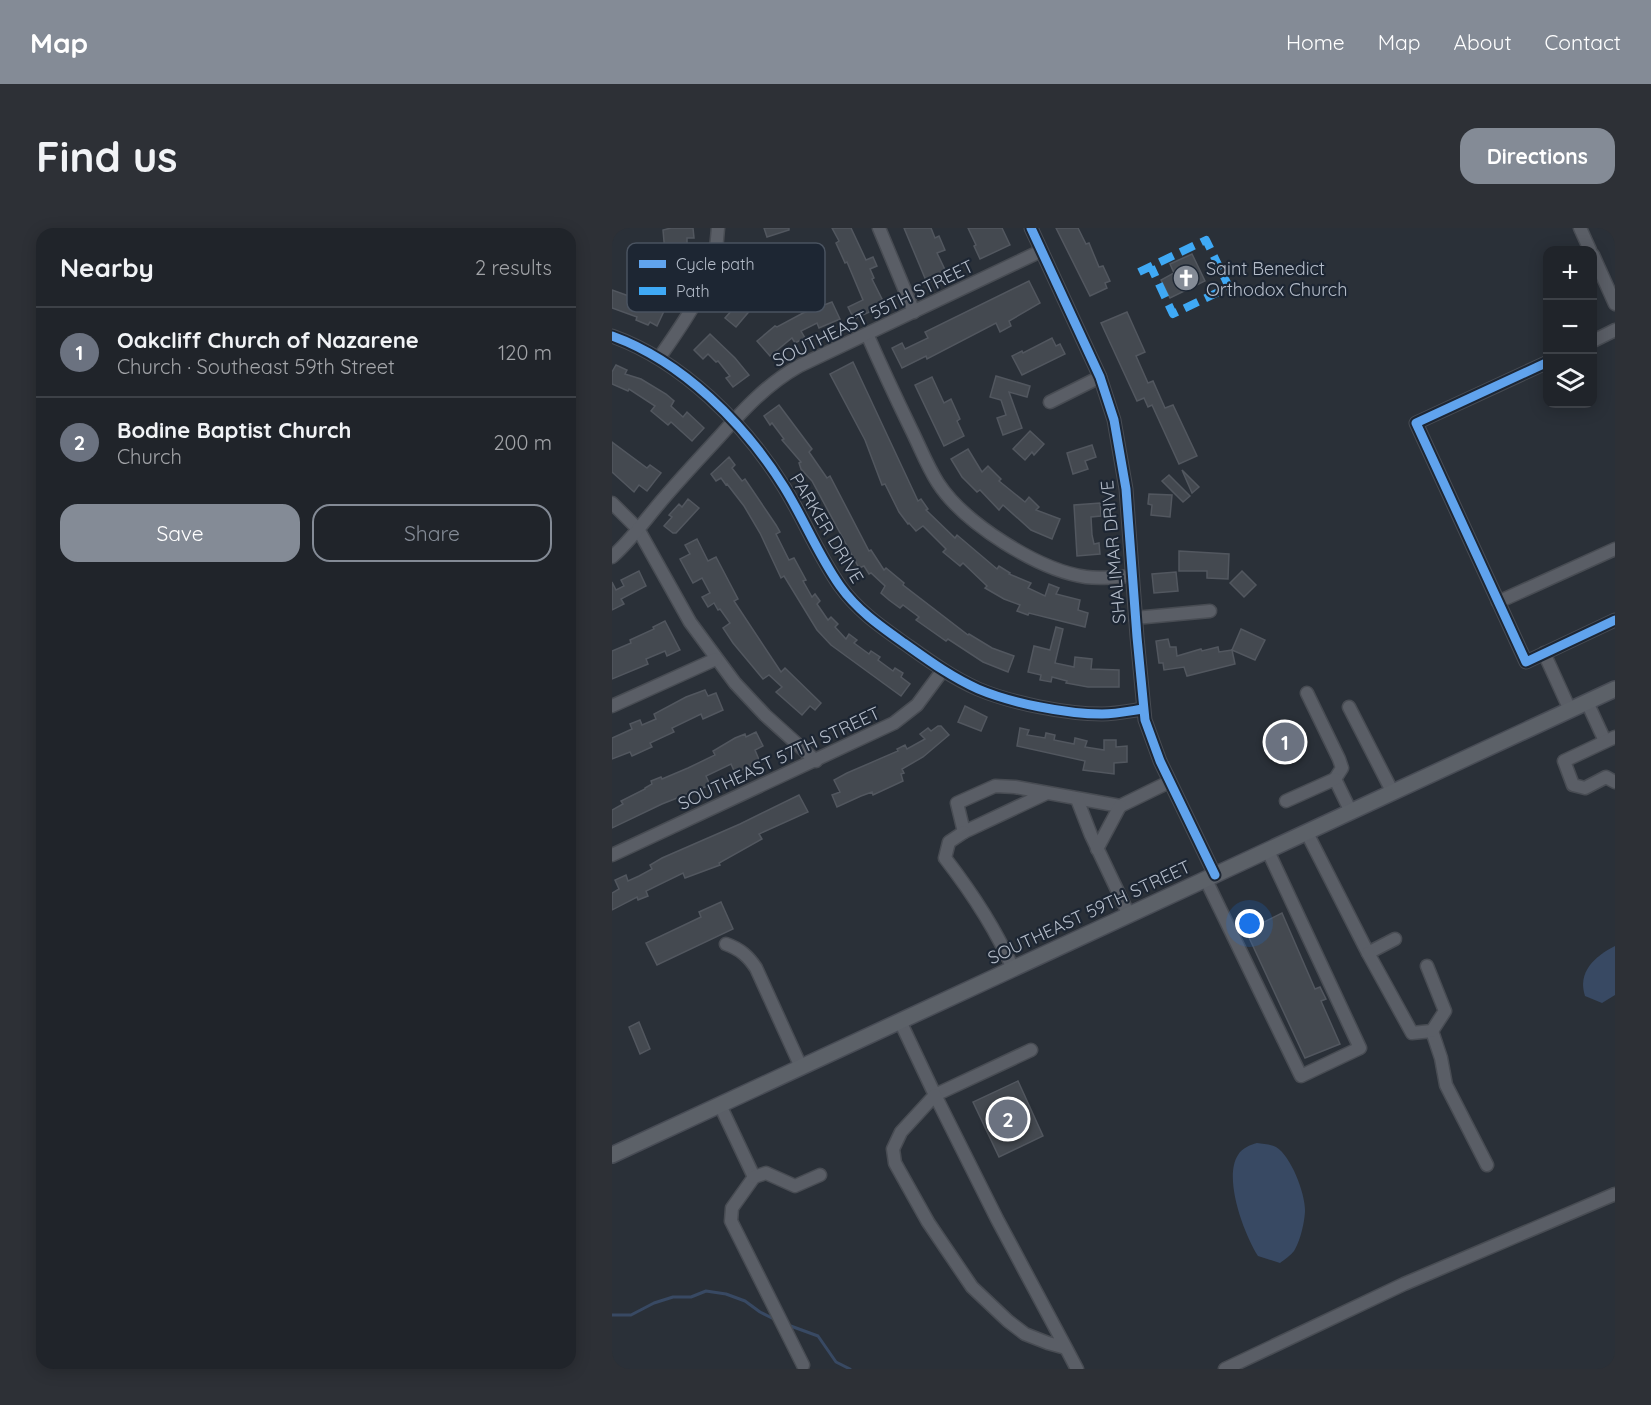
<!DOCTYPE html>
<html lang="en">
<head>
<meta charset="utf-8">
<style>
	:root { --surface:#20242a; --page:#2d3036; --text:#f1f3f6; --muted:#a2a4a8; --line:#3d4147; --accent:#848b96 }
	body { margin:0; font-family:Quicksand,sans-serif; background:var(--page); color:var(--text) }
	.controls { position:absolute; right:18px; top:18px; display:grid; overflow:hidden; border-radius:12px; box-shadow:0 3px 15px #0003 }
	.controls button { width:54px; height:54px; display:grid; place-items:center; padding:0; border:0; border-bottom:2px solid var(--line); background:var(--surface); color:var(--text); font:30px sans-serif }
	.you { position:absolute; left:638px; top:696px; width:21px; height:21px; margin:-15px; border:4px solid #fff; border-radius:50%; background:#1a73e8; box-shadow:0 0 0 9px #1a73e833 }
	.badge { display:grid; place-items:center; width:39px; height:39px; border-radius:50%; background:var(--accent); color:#fff; font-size:20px; font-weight:700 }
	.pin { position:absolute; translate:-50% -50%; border:3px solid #fff; box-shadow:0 2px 6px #0006 }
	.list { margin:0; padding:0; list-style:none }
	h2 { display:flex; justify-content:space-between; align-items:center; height:78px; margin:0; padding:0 24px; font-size:26px }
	h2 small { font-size:20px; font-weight:400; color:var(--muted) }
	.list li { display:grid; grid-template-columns:39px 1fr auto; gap:18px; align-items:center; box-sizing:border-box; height:90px; padding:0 24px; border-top:2px solid var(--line) }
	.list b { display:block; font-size:22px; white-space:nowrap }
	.list p { margin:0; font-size:20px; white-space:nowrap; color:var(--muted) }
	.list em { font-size:20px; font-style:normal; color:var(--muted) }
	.actions { display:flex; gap:12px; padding:18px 24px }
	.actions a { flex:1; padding:14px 0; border:2px solid var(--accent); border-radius:18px; text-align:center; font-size:21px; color:var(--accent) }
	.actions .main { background:var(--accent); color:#fff }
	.icon { flex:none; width:33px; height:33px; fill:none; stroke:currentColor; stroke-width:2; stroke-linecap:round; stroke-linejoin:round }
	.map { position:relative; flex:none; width:1003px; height:1141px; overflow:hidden; border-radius:18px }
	header { display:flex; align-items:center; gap:36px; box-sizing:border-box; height:84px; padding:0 30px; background:var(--accent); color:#fff }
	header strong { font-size:28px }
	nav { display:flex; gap:33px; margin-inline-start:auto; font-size:21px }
	.intro { display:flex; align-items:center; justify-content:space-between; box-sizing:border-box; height:144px; padding:0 36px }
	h1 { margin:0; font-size:42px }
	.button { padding:15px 27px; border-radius:18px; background:var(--accent); color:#fff; font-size:21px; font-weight:700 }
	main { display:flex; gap:36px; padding:0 36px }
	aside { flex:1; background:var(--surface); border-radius:18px; box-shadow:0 3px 15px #0003 }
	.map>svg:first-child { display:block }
	.water { fill:#384963 }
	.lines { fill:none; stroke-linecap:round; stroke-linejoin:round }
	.stream { stroke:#384963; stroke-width:3 }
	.building { fill:#444950; stroke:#52575f; stroke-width:1.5 }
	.minor-casing { stroke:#484c53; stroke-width:15 }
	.major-casing { stroke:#484c55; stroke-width:18 }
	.minor { stroke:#5a5e66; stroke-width:12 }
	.major { stroke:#5c6168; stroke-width:15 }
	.quiet { stroke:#3fa9f5; stroke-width:8; stroke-dasharray:15 8; stroke-linecap:butt }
	.cycleway-casing { stroke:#1d2633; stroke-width:13 }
	.cycleway { stroke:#60a3ed; stroke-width:9 }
	.labels { text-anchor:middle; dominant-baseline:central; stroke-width:4.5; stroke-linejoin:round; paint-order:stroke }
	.poi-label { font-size:18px; fill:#b4bcc9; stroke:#1d2633; text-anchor:start }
	.street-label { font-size:18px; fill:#b4bcc9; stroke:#1d2633 }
	.key { fill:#1d2633; stroke:#4a5360; stroke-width:1.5 }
	.key-label { font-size:16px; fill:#b4bcc9 }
</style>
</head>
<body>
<header>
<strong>Map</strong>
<nav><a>Home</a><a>Map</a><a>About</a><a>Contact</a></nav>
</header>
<div class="intro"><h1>Find us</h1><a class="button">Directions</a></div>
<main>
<aside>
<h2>Nearby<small>2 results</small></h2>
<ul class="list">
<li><span class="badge" style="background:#6b7280">1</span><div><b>Oakcliff Church of Nazarene</b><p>Church · Southeast 59th Street</p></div><em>120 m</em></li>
<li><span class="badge" style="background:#6b7280">2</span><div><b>Bodine Baptist Church</b><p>Church</p></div><em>200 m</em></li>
</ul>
<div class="actions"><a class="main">Save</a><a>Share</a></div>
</aside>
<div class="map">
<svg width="1003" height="1141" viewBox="0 0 1003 1141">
	<rect width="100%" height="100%" fill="#2a3038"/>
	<g class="water">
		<path d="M1003,718v49l-13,8 -17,-7c-8,-24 10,-40 30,-50z"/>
		<path d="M645,915c6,1 13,1 19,4 15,9 29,46 29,63 0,11 -5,32 -11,41 -3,4 -10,9 -14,12l-22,-7c-14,-22 -35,-78 -20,-101 4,-7 12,-10 19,-12z"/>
	</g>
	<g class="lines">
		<g class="stream">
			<polyline points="0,1087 19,1087 42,1075 61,1069 79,1069 94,1063 114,1066 133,1073 148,1084 164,1092"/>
			<polyline points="176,1097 206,1108 224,1134 238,1141"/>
		</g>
	</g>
	<g class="building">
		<polygon points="59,0 81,0 82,10 75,10 75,40 69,39 69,47 53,45 53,38 47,37 49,25 53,25 51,2"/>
		<polygon points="152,0 177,0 177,2 155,9"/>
		<polygon points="220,0 239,0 254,32 261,29 265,38 258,41 262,50 260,51 273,77 242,91 236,79 251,72 235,34 233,35 224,15 227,13"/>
		<polygon points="292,0 319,0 323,10 327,8 333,22 325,25 335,46 315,55"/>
		<polygon points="356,0 390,0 398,17 368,31 362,18 364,17"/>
		<polygon points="444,0 466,0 474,16 477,15 487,39 491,38 498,53 493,55 495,60 478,68"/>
		<polygon points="580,26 593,53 558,70 549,52 562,45 558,36"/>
		<polygon points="136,34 154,51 132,74 140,80 124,99 113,90 121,81 112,73 127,56 123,52 129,46 127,44"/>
		<polygon points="417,53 428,75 397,93 399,98 388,104 384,95 315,131 314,128 290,140 280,120 290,115 293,121 316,110 313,104"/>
		<polygon points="0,62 28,72 52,83 45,98 38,94 36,97 24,92 25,89 0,80"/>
		<polygon points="220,74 228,91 207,100 205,95 189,103 193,110 183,115 180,110 158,128 145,113 163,98 165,99 191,85"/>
		<polygon points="515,84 533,124 524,128 536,155 541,153 553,180 561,177 585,228 567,236 540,177 536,179 532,170 525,173 489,95"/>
		<polygon points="98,106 123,130 137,147 121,159 114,150 118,148 106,133 104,134 96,126 91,131 82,122"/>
		<polygon points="440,110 444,118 448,116 453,126 410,147 400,128 410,123 411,125"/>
		<polygon points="241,134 306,273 309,271 316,281 314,282 343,310 345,307 385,341 387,338 398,345 397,346 419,355 416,360 433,368 437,356 447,360 444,366 468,372 466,382 476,385 473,399 417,385 416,387 405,383 408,377 392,371 373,360 375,358 351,335 348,338 331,324 334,321 311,298 304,303 297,295 296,296 287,284 273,256 270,257 253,212 218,146"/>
		<polygon points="4,137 15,142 13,146 29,151 54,166 62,173 59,178 71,189 75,184 92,200 80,213 59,194 56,197 39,183 43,178 17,161 16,163 0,156 0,144"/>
		<polygon points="384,148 418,158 415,169 397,164 410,200 391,207 385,190 394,187 389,172 378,169"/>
		<polygon points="320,149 332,175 339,171 348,191 345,193 352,208 332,218 303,157"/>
		<polygon points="167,177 200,221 197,224 215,250 218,248 257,323 259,322 272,342 274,340 292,355 291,357 356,407 357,406 380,420 402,428 396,444 371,434 336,411 334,413 304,392 307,389 291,377 288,380 277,372 269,365 273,358 259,345 257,346 252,338 247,340 200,253 189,241 187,235 189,234 170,212 172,211 160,195 158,197 152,188"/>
		<polygon points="418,203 432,216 422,227 420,224 413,232 401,221"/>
		<polygon points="0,214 35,240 38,237 49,245 35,263 27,257 22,264 0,244"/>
		<polygon points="480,217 484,229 473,233 476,241 461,246 455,225"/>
		<polygon points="356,221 370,244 376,238 389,251 387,253 413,274 417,269 427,279 424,282 448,291 440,311 419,302 391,277 387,282 368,262 365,264 350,249 339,231"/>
		<polygon points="117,229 123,237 120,240 130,253 133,251 164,297 168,304 164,306 177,332 182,330 194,352 191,353 200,369 203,366 208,373 205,376 216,392 219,389 226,396 223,399 234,411 237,406 245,412 242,415 257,426 259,423 268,429 266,432 281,443 283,440 291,445 289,449 298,456 289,468 219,417 205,402 172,348 169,350 148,305 132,278 115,256 114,257 109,250 104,253 99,246"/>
		<polygon points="570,242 587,259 580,265"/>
		<polygon points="557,247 578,268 571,274 550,253"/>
		<polygon points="537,266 560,267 558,289 539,287 540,277 536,276"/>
		<polygon points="76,271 87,280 64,305 61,305 52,298 60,289 57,287 67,276 70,279"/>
		<polygon points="488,275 489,288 479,289 480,307 482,316 487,315 488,326 465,328 462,277"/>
		<polygon points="85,311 96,333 104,329 126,371 122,373 169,444 173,440 209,475 203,482 198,478 190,487 164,464 170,459 157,447 151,451 121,415 111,400 118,395 108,381 106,382 102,375 96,379 90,369 98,365 90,350 81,355 68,331 78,326 73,317"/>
		<polygon points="567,323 617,326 616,351 595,350 595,343 567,343"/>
		<polygon points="27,343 34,358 9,371 12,376 0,382 0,354 4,362 12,358 9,352"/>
		<polygon points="630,343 644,357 632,369 618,355"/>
		<polygon points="564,344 566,363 542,365 540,346"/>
		<polygon points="53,393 68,422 55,428 53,423 34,431 36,436 0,451 0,423 19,415 18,412 42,401 41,399"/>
		<polygon points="444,399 451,401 443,435 462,439 463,429 480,431 479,441 507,442 507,459 476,459 454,455 455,453 440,449 439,454 428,452 429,447 416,444 422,418 438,422"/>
		<polygon points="629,401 653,412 643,432 620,422 623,436 575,448 572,439 552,442 551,435 547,435 544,413 556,411 558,419 564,419 565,428 589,421 590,423 606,419 607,424 620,422"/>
		<polygon points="93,462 96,468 104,465 111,482 91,491 89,486 60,500 62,504 38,515 40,519 20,528 18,524 0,531 0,510 20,501 18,496 28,492 30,497 44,491 42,486 74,469"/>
		<polygon points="353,478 375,489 369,503 346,494"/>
		<polygon points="326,498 329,498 337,507 311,529 290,541 292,545 289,546 291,553 261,567 260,564 249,568 225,579 220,567 228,564 222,552 235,545 286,523 285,521 293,517 295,521 313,511 308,506 316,500 319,503"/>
		<polygon points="408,500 417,502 415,507 433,510 434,505 443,507 442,512 462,516 463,510 475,513 473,519 492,522 492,512 504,512 504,519 515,518 515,534 502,535 502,546 471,542 473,533 405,518"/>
		<polygon points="144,504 151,518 143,522 148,534 123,545 119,536 94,548 98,557 50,576 0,600 0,582 11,576 9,573 33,561 33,560 40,556 39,553 49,549 50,551 76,540 103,527 101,523 123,510 133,506 134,509"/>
		<polygon points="187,567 196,584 147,606 150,611 107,635 108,637 73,650 71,645 34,663 36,668 26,672 25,669 0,682 0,665 7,661 3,652 14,647 16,653 27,648 40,641 38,637 50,630 128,596"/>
		<polygon points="109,674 121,701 45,737 34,715 89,689 87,684"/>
		<polygon points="670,685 703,761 708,759 714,771 709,773 728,816 693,830 634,703"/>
		<polygon points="27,794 38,821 28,826 17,799"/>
		<polygon points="406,853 431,908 387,929 361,874"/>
	</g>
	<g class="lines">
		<defs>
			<g id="minor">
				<polyline points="267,0 302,84"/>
				<polyline points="419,0 488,149 502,192 514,261 525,409 533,492 548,533 603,647"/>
				<polyline points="968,0 978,22"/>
				<polyline points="981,27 1003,76"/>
				<path d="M255,106c14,32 29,64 44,95 9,18 16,37 27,54 26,40 100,87 148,94 15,2 30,0 46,-1"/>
				<path d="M0,108c70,25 133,88 172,151 20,32 34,68 56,99 17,24 40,40 64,57 24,17 47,34 74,46 33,14 88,25 124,25 14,0 28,-3 41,-5"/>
				<polyline points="981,113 1003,102"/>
				<path d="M47,130c28,-40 57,-79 59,-130"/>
				<polyline points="936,134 804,195 914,434 1003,392"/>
				<polyline points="438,174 488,149"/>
				<polyline points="0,275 26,301 78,394 123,455 153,487 204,533"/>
				<path d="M0,329c18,-16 31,-34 46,-52 20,-24 41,-46 62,-69 24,-27 47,-52 79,-70l242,-115"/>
				<polyline points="886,374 1003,321"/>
				<polyline points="523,390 598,383"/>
				<polyline points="932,425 958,482"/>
				<polyline points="695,465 727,531 730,540 723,551 739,584"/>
				<polyline points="975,474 993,513"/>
				<polyline points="0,478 104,431"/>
				<polyline points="737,479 781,565"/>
				<polyline points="1003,509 952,533 961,557 973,560 994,549 1003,554"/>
				<polyline points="435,565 352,604 345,575 383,558 403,559 508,578 557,554"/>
				<polyline points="465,571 479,607 517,687"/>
				<polyline points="674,573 723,551"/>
				<path d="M352,604l-15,10 -4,16c27,35 51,71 68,111"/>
				<polyline points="695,605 756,725 783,711"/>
				<polyline points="485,621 508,578"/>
				<polyline points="0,627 282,495 305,477 331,442"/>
				<polyline points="594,652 689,848 748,820 656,623"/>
				<path d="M114,716c14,5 22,12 30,24l45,99"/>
				<polyline points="756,725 800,805 820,803 829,830 834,857 875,937"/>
				<polyline points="815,738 833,783 820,803"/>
				<polyline points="288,793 323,867 419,822"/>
				<polyline points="108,877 142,949 120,980 119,993 191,1137"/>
				<polyline points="142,949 154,945 183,958 208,947"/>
				<polyline points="454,1120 436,1115 413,1106 396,1093 360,1059 316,994 283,935 281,921 289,904 323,867 385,991 454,1120 465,1141"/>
				<polyline points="613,1141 792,1056 1003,966"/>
			</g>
			<polyline id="major" points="0,927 1003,461"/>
		</defs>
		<use href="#minor" class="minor-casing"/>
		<use href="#major" class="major-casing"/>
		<use href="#minor" class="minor"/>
		<use href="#major" class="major"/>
		<polyline class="quiet" points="527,44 594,12 617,59 561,86 539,39"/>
		<defs>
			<g id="cycleway">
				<polyline points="419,0 488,149 502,192 514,261 525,409 533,492 548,533 603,647"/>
				<path d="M0,108c70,25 133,88 172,151 20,32 34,68 56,99 17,24 40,40 64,57 24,17 47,34 74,46 33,14 88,25 124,25 14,0 28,-3 41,-5"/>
				<polyline points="936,134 804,195 914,434 1003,392"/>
			</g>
		</defs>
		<use href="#cycleway" class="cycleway-casing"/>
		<use href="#cycleway" class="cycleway"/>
	</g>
	<defs>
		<symbol id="church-disc" viewBox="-11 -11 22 22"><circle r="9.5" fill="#848b96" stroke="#1d2633"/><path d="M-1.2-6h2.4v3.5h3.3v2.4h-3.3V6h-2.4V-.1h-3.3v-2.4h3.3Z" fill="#fff"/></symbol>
	</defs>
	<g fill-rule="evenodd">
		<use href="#church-disc" x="559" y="35" width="30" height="30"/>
	</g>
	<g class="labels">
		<g class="poi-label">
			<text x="594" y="40">Saint Benedict<tspan x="594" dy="21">Orthodox Church</tspan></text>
		</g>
		<g class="street-label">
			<text transform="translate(261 85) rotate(-26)">SOUTHEAST 55TH STREET</text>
			<text transform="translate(215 300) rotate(59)">PARKER DRIVE</text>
			<text transform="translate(501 324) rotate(-95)">SHALIMAR DRIVE</text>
			<text transform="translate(167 530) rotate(-25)">SOUTHEAST 57TH STREET</text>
			<text transform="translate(477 684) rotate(-25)">SOUTHEAST 59TH STREET</text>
		</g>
	</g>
	<rect x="15" y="15" width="198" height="69" rx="9" class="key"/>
	<rect x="27" y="32" width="27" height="8" fill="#60a3ed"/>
	<rect x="27" y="59" width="27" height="8" fill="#3fa9f5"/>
	<g class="key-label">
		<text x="64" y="42">Cycle path</text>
		<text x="64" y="69">Path</text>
	</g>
</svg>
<div class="controls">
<button>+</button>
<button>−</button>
<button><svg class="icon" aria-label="layers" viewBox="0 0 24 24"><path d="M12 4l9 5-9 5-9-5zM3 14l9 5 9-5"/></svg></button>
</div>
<div class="you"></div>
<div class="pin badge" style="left:673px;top:514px;background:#6b7280">1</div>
<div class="pin badge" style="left:396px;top:891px;background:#6b7280">2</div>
</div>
</main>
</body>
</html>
